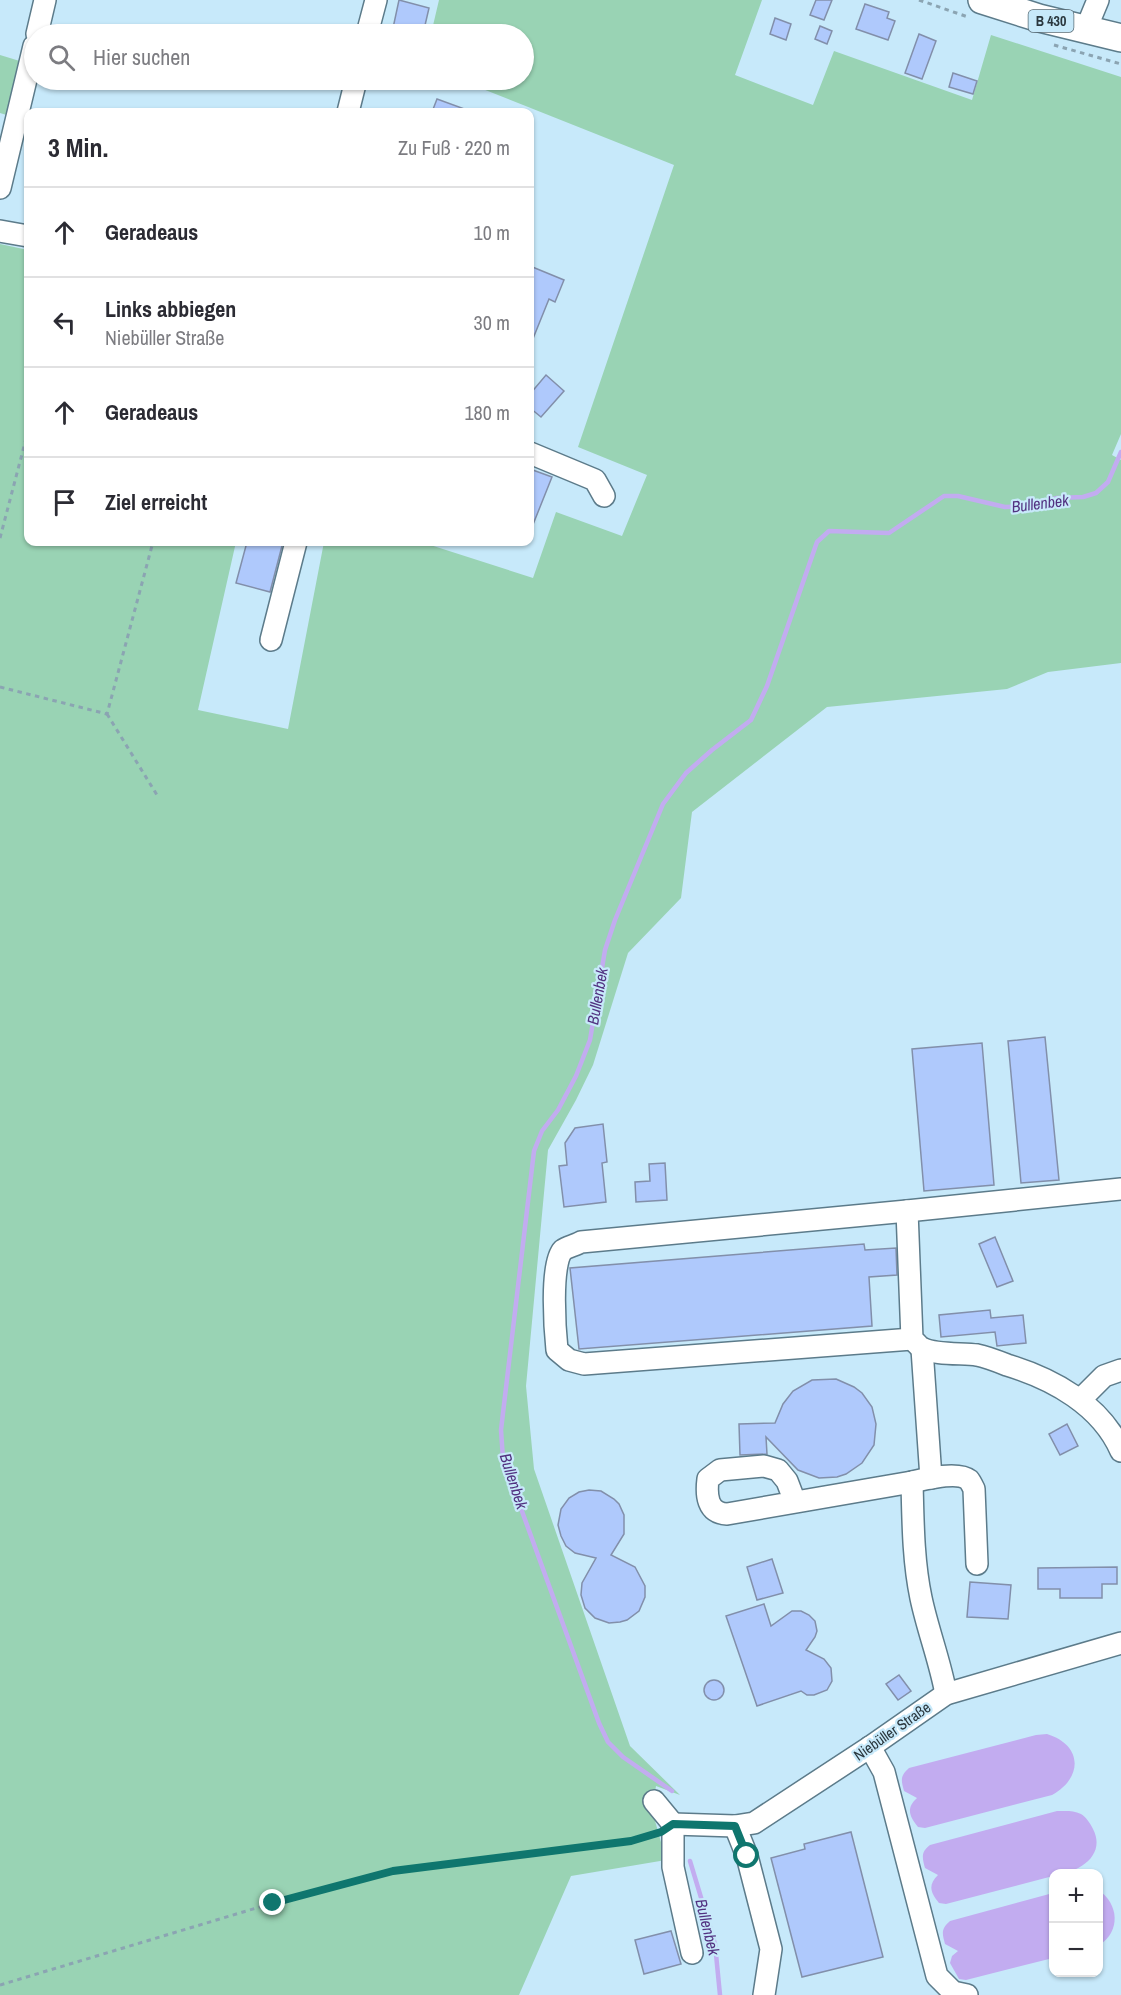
<!DOCTYPE html>
<html lang="de">
<head>
<meta charset="utf-8">
<style>
	:root { --surface:#fff; --page:#f7f7f7; --text:#2b2b33; --muted:#7c7c81; --line:#e1e1e2 }
	body { margin:0; font-family:"Archivo Narrow",sans-serif; background:var(--page); color:var(--text) }
	.controls { position:absolute; right:18px; bottom:18px; display:grid; overflow:hidden; border-radius:12px; box-shadow:0 2px 4px #0004 }
	.controls button { width:54px; height:54px; display:grid; place-items:center; padding:0; border:0; border-bottom:2px solid var(--line); background:var(--surface); color:var(--text); font:30px sans-serif }
	.stop { position:absolute; width:18px; height:18px; margin:-14px; border:4px solid #0f766e; border-radius:50%; background:#fff }
	.stop.end { background:#0f766e; border-color:#fff; box-shadow:0 2px 6px #0008 }
	.list { margin:0; padding:0; list-style:none }
	h2 { display:flex; justify-content:space-between; align-items:center; height:78px; margin:0; padding:0 24px; font-size:26px }
	h2 small { font-size:20px; font-weight:400; color:var(--muted) }
	.list li { display:grid; grid-template-columns:39px 1fr auto; gap:18px; align-items:center; box-sizing:border-box; height:90px; padding:0 24px; border-top:2px solid var(--line) }
	.list b { display:block; font-size:22px; white-space:nowrap }
	.list p { margin:0; font-size:20px; white-space:nowrap; color:var(--muted) }
	.list em { font-size:20px; font-style:normal; color:var(--muted) }
	.icon { flex:none; width:33px; height:33px; fill:none; stroke:currentColor; stroke-width:2; stroke-linecap:round; stroke-linejoin:round }
	.map { position:relative; flex:none; width:1121px; height:1995px; overflow:hidden }
	.search { position:absolute; background:var(--surface); box-shadow:0 2px 4px #0004; left:24px; top:24px; width:510px; height:66px; display:flex; align-items:center; gap:15px; box-sizing:border-box; padding:0 21px; border-radius:33px; color:var(--muted); font-size:22px }
	.panel { position:absolute; background:var(--surface); box-shadow:0 2px 4px #0004; left:24px; top:108px; width:510px; height:438px; border-radius:12px }
	.map>svg:first-child { display:block }
	.green { fill:#99d3b4 }
	.water { fill:#c2acf0 }
	.lines { fill:none; stroke-linecap:round; stroke-linejoin:round }
	.stream { stroke:#c2acf0; stroke-width:4.5 }
	.building { fill:#afc9fc; stroke:#828faa; stroke-width:1.5 }
	.minor-casing { stroke:#5c7b8a; stroke-width:24 }
	.major-casing { stroke:#5c7b8a; stroke-width:30 }
	.path { stroke:#8ba4b2; stroke-width:3; stroke-dasharray:4.5 4.5; stroke-linecap:butt }
	.minor { stroke:#fff; stroke-width:21 }
	.major { stroke:#fff; stroke-width:27 }
	.route { stroke:#0f766e; stroke-width:8 }
	.labels { text-anchor:middle; dominant-baseline:central; stroke-width:4.5; stroke-linejoin:round; paint-order:stroke }
	.shield { fill:#c7e9fa; stroke:#596c76; stroke-width:1.5 }
	.shield-label { font-size:14px; font-weight:bold; fill:#2a373e }
	.street-label { font-size:15px; fill:#2a373e; stroke:#c7e9fa }
	.water-label { font-size:16px; font-style:italic; fill:#523281; stroke:#c7e9fa }
</style>
</head>
<body>
<div class="map">
<svg width="1121" height="1995" viewBox="0 0 1121 1995">
	<rect width="100%" height="100%" fill="#c7e9fa"/>
	<g class="green">
		<polygon points="439,0 762,0 735,75 813,105 834,51 972,100 991,35 1121,77 1121,434 1112,455 1121,460 1121,663 1048,672 1007,689 827,707 692,812 681,898 628,953 593,1065 576,1100 548,1150 526,1386 534,1469 630,1746 680,1795 656,1786 652,1810 666,1860 571,1876 519,1995 0,1995 0,244 28,250 28,542 236,542 198,710 288,729 324,542 421,542 533,578 556,512 622,536 647,475 578,447 674,165 460,80 524,80 524,34 431,34"/>
		<polygon points="0,55 23,62 10,116 0,113"/>
	</g>
	<g class="water">
		<path d="M1047,1734c36,11 36,44 5,61l-127,33 -7,-1c-9,-11 -12,-19 -1,-29l-13,-7c-3,-11 -4,-15 5,-23l127,-33z"/>
		<path d="M1057,1811c8,0 16,-1 24,3 5,3 9,9 12,15 14,27 -16,45 -39,45l-1,2 -107,28 -7,-1c-9,-11 -11,-18 -1,-28l-13,-7c-3,-11 -4,-16 5,-23z"/>
		<path d="M1098,1890c21,13 23,42 1,55z"/>
		<path d="M1053,1893v65l-87,22 -7,-1 -9,-16 2,-7 6,-5 -13,-7c-3,-11 -4,-15 5,-23z"/>
	</g>
	<g class="lines">
		<g class="stream">
			<polyline points="672,1791 623,1757 608,1742 599,1723 503,1459 501,1430 534,1151 542,1131 558,1110 576,1076 590,1040 605,950 615,920 663,804 686,773 712,750 751,720 767,686 817,542 829,531 889,533 944,496 958,496 1005,507 1028,506 1057,498 1083,497 1096,493 1108,482 1121,452"/>
			<polyline points="690,1861 715,1944 720,1995"/>
		</g>
	</g>
	<g class="building">
		<polygon points="399,0 429,8 423,34 406,34 406,32 393,28"/>
		<polygon points="816,0 832,0 824,20 810,15"/>
		<polygon points="865,4 889,12 887,18 895,21 888,40 856,29"/>
		<polygon points="775,18 791,24 786,40 770,34"/>
		<polygon points="820,26 832,31 827,44 815,39"/>
		<polygon points="919,34 936,41 922,79 905,73"/>
		<polygon points="953,73 977,81 973,94 949,87"/>
		<polygon points="437,99 470,111 469,112 432,112"/>
		<polygon points="530,266 564,280 555,302 549,299 530,346"/>
		<polygon points="546,375 564,391 541,417 530,408 530,394"/>
		<polygon points="530,469 552,477 530,532"/>
		<polygon points="247,542 283,542 270,592 236,583"/>
		<polygon points="1045,1037 1059,1180 1021,1183 1008,1041"/>
		<polygon points="982,1043 994,1185 924,1191 912,1049"/>
		<polygon points="603,1124 607,1162 602,1163 606,1202 564,1207 559,1166 567,1165 565,1143 575,1128"/>
		<polygon points="665,1163 667,1200 636,1202 635,1182 650,1181 649,1164"/>
		<polygon points="995,1237 1013,1281 997,1287 979,1244"/>
		<polygon points="864,1244 865,1250 896,1248 897,1275 869,1277 872,1326 579,1349 570,1268"/>
		<polygon points="990,1310 991,1318 1023,1315 1026,1343 997,1346 995,1332 941,1337 939,1315"/>
		<polygon points="836,1379 854,1387 862,1393 872,1407 876,1424 874,1445 862,1463 846,1474 837,1477 819,1478 798,1470 766,1437 767,1454 740,1455 739,1424 775,1423 783,1404 793,1391 812,1380"/>
		<polygon points="1067,1424 1078,1446 1060,1455 1049,1434"/>
		<polygon points="589,1490 601,1491 614,1499 619,1504 624,1515 624,1534 611,1555 635,1567 645,1586 645,1597 639,1611 627,1620 620,1622 609,1623 595,1618 585,1608 581,1595 582,1583 596,1558 575,1553 566,1546 561,1536 558,1525 561,1509 569,1498 579,1492"/>
		<polygon points="772,1559 783,1593 757,1600 747,1567"/>
		<polygon points="1117,1567 1117,1584 1102,1584 1102,1598 1060,1598 1060,1589 1038,1589 1038,1568"/>
		<polygon points="970,1582 1011,1585 1008,1619 967,1617"/>
		<polygon points="764,1604 771,1626 792,1611 801,1611 809,1615 815,1621 817,1631 815,1637 806,1650 824,1659 831,1668 832,1681 827,1690 814,1695 807,1695 801,1691 757,1706 726,1616"/>
		<polygon points="899,1675 911,1691 898,1700 886,1684"/>
		<circle cx="714" cy="1690" r="10"/>
		<polygon points="851,1832 883,1957 802,1977 771,1858 805,1849 804,1844"/>
		<polygon points="671,1931 681,1964 644,1974 635,1940"/>
	</g>
	<g class="lines">
		<defs>
			<g id="minor">
				<polyline points="1086,29 1098,0"/>
				<polyline points="37,34 45,0"/>
				<polyline points="367,34 376,0"/>
				<polyline points="348,112 356,80"/>
				<polyline points="0,188 34,46"/>
				<polyline points="0,231 28,236"/>
				<polyline points="530,453 595,480 604,496"/>
				<polyline points="271,640 296,542"/>
				<path d="M1121,1189l-214,22 5,128c3,2 7,8 10,9 12,7 41,5 55,7 10,2 20,6 30,10 46,14 94,40 114,86"/>
				<path d="M907,1211l-326,31c-5,3 -14,5 -18,8 -13,13 -8,81 -6,100l12,10 15,4 328,-25"/>
				<polyline points="922,1349 931,1478"/>
				<polyline points="1080,1400 1104,1376 1121,1370"/>
				<path d="M912,1482c1,38 1,78 9,116 7,33 19,63 25,96"/>
				<path d="M795,1502l-8,-21 -9,-11 -14,-4 -44,4 -12,9c-2,16 -1,34 19,35l185,-32c13,-3 46,-11 57,-2 1,1 4,7 5,9l3,75"/>
				<polyline points="870,1747 884,1772 937,1976 953,1992 967,1995"/>
				<polyline points="654,1801 673,1824 673,1867 692,1953"/>
				<polyline points="673,1824 735,1826 754,1823 870,1747 946,1694 1121,1643"/>
				<polyline points="735,1826 747,1856 771,1949 764,1995"/>
			</g>
			<polyline id="major" points="982,0 1039,18 1121,38"/>
		</defs>
		<use href="#minor" class="minor-casing"/>
		<use href="#major" class="major-casing"/>
		<g class="path">
			<polyline points="919,0 968,17"/>
			<polyline points="1054,45 1121,64"/>
			<polyline points="0,538 28,431"/>
			<polyline points="0,687 107,714 153,542"/>
			<polyline points="107,714 157,795"/>
			<polyline points="0,1985 273,1903 393,1871 631,1841 655,1833"/>
		</g>
		<use href="#minor" class="minor"/>
		<use href="#major" class="major"/>
	</g>
	<g class="lines">
		<polyline class="route" points="273,1903 393,1871 631,1841 661,1832 673,1824 735,1826 747,1856"/>
	</g>
	<g class="labels">
		<rect class="shield" x="1028.5" y="10" width="45" height="22" rx="4.5"/>
		<g class="shield-label">
			<text x="1051" y="21">B 430</text>
		</g>
		<g class="street-label">
			<text transform="translate(892 1731) rotate(-35)">Niebüller Straße</text>
		</g>
		<g class="water-label">
			<text transform="translate(1040 503) rotate(-7)">Bullenbek</text>
			<text transform="translate(597 996) rotate(-80)">Bullenbek</text>
			<text transform="translate(514 1481) rotate(72)">Bullenbek</text>
			<text transform="translate(708 1927) rotate(76)">Bullenbek</text>
		</g>
	</g>
</svg>
<div class="controls">
<button>+</button>
<button>−</button>
</div>
<div class="stop" style="left:747px;top:1856px"></div>
<div class="stop end" style="left:273px;top:1903px"></div>
<div class="search"><svg class="icon" aria-label="search" viewBox="0 0 24 24"><circle cx="10" cy="10" r="6"/><path d="M15 15l6 6"/></svg>Hier suchen</div>
<section class="panel">
<h2>3 Min.<small>Zu Fuß · 220 m</small></h2>
<ul class="list">
<li><svg class="icon" aria-label="ahead" viewBox="0 0 24 24"><path d="M12 20V5M6 11l6-6 6 6"/></svg><div><b>Geradeaus</b></div><em>10 m</em></li>
<li><svg class="icon" aria-label="left" viewBox="0 0 24 24"><path d="M17 20v-9H6M10 6l-5 5 5 5"/></svg><div><b>Links abbiegen</b><p>Niebüller Straße</p></div><em>30 m</em></li>
<li><svg class="icon" aria-label="ahead" viewBox="0 0 24 24"><path d="M12 20V5M6 11l6-6 6 6"/></svg><div><b>Geradeaus</b></div><em>180 m</em></li>
<li><svg class="icon" aria-label="arrive" viewBox="0 0 24 24"><path d="M6 21V4h12l-3 4 3 4H6"/></svg><div><b>Ziel erreicht</b></div></li>
</ul>
</section>
</div>
</body>
</html>
